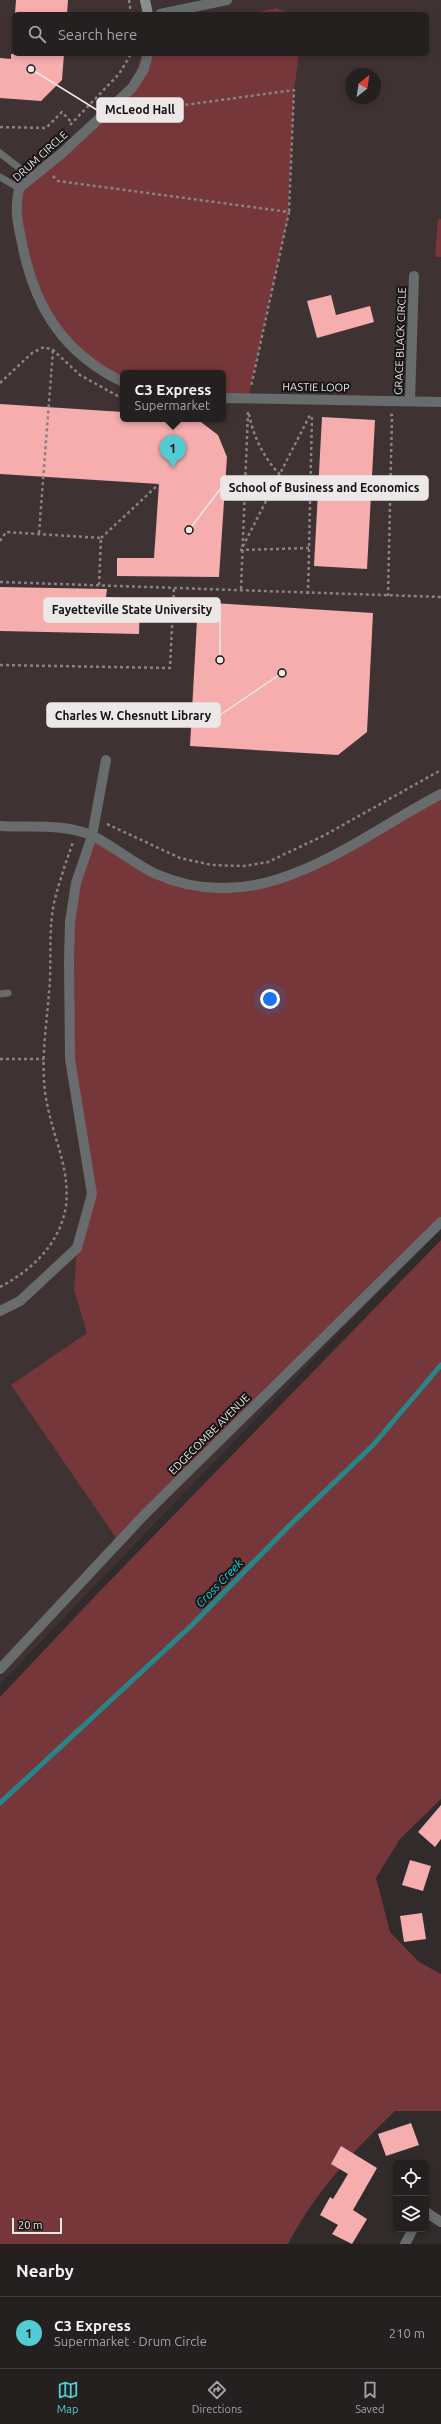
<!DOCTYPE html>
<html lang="en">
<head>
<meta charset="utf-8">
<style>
	:root { --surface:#252020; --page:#312d2d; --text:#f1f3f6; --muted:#a3a3a5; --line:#423e3e; --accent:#51ccd2 }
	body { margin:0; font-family:Ubuntu,sans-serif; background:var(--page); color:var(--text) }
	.controls { position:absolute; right:12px; bottom:12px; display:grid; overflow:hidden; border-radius:6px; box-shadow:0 2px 6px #0003 }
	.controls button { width:36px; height:36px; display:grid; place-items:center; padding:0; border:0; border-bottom:1px solid var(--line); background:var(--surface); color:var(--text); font:20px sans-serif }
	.compass { position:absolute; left:345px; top:68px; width:36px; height:36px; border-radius:50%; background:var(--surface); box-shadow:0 2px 6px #0003; rotate:30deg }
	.scale { position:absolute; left:12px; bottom:10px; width:50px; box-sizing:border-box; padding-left:4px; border:2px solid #ece8e8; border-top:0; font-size:11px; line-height:14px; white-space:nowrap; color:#ece8e8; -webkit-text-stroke:3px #171414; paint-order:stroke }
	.you { position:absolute; left:270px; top:999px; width:14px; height:14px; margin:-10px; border:3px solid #fff; border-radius:50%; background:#1a73e8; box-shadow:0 0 0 6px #1a73e833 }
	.badge { display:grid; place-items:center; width:26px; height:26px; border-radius:50%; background:var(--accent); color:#111; font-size:13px; font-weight:700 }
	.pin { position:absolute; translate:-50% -33px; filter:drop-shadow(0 1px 2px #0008) }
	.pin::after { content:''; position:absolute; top:21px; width:14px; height:12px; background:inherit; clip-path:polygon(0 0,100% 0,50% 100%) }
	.popup { position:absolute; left:120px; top:370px; width:106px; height:52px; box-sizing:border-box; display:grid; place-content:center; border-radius:6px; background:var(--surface); filter:drop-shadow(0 1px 3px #0005); font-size:13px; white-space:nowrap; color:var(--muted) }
	.popup b { font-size:15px; color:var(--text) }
	.popup::after { content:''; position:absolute; left:50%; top:100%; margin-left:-8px; border:8px solid transparent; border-top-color:var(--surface) }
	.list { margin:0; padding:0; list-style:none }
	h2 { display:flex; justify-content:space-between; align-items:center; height:52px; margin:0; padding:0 16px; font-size:17px }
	h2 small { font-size:13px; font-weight:400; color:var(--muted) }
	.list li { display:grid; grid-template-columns:26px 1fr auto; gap:12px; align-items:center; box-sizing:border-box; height:72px; padding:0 16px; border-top:1px solid var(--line) }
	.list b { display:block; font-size:15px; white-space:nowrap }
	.list p { margin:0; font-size:13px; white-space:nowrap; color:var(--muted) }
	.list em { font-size:13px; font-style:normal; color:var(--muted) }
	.icon { flex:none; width:22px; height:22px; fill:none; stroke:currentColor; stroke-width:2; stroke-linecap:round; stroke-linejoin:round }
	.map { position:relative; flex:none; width:441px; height:2244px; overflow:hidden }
	.search { position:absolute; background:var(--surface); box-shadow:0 2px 6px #0003; left:12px; right:12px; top:12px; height:44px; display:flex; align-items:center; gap:10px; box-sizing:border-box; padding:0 14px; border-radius:6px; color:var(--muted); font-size:15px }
	.sheet { height:124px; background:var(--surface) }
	nav { display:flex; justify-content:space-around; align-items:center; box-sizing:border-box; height:56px; border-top:1px solid var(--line); background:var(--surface); font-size:11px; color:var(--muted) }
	nav a { display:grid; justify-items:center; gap:2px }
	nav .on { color:var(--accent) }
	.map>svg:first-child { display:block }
	.built { fill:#3f3232; fill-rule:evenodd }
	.green { fill:#76373a }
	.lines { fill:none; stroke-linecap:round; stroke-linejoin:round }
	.stream { stroke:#28868b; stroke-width:5 }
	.building { fill:#f5adad }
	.path { stroke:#888383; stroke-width:2.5; stroke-dasharray:3 3; stroke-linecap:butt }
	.lane { stroke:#696c6c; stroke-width:7 }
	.street { stroke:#696c6c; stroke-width:10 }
	.secondary { stroke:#8a8f90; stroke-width:10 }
	.labels { text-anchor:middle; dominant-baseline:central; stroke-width:4; stroke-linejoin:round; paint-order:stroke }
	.street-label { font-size:11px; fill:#ece8e8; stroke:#171414 }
	.water-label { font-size:12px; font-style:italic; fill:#09d9e1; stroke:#171414 }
	.leader { fill:none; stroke:#ece8e8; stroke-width:1.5 }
	.callout-dot { fill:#ece8e8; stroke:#171414; stroke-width:1.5 }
	.callout { fill:#ece8e8; stroke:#ece8e8; stroke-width:1.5 }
	.callout-label { font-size:12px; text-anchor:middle; font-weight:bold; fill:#111 }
</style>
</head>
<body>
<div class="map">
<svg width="441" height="2244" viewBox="0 0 441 2244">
	<rect width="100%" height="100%" fill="#312b2b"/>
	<path class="built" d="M0,0h441v1227l-441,457zM14,14h413v40h-413zM351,74h24v24h-24zM123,373h100v46h-100z"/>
	<g class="green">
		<polygon points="276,8 292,14 249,14 250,14"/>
		<polygon points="142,54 299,54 294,90 288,218 248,399 223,398 223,373 123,373 123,382 102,371 52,324 26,261 19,188 131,88"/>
		<polygon points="438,219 441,219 441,257 435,257"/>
		<polygon points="441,796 441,1221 119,1542 11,1385 87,1333 74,1290 77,1248 92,1194 70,1051 76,883 92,836 155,873 215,888 306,870"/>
		<path d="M441,1240v559l-41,40 -24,39 14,54 29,30 22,12v137h-46c-42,40 -80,82 -107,133h-288v-547l100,-106z"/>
	</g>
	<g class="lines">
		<polyline class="stream" points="0,1803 191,1626 289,1526 374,1444 441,1365"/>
	</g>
	<g class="building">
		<polygon points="16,0 68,0 67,14 15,14"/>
		<polygon points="11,54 64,54 62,80 41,101 0,98 0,58 11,59"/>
		<polygon points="331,295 336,315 370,306 374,322 317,338 307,301"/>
		<polygon points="0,404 123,412 123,419 197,419 218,435 227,457 219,577 117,576 117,558 154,558 159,484 0,474"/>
		<polygon points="322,417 375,420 367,569 314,566"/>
		<polygon points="0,587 107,589 106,597 140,599 139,634 0,631"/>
		<polygon points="198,602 373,613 367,732 338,755 190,746"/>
		<polygon points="441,1805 441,1839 435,1847 418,1832"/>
		<polygon points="410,1860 431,1866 423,1891 402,1885"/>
		<polygon points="422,1913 426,1939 404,1942 400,1916"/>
		<polygon points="411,2123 419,2145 386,2156 378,2134"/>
		<polygon points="341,2146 377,2168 353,2210 367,2219 352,2244 332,2234 338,2225 320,2215 330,2197 333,2199 348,2174 331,2164"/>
	</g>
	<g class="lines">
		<g class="path">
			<polyline points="129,0 131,14"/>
			<polyline points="126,113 294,90 289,212"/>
			<polyline points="70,125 119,74 131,54"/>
			<polyline points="0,127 46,128 62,112 72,123"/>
			<polyline points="53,176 58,181 289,212 251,387"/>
			<polyline points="0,383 32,353 44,347 53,350 80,375 123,399"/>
			<path d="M249,414c7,36 28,65 60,83"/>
			<polyline points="39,533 53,350"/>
			<polyline points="101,538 159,484"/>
			<polyline points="0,541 6,532 101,538 99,585"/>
			<polyline points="309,548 241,550 311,413"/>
			<polyline points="0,582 441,597"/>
			<polyline points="241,589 248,412"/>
			<polyline points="308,594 312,415"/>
			<polyline points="388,596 392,415 390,415"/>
			<polyline points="0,665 170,668 174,587"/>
			<polyline points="107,824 180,858 212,865 244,866 268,862 325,835 441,770"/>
			<polyline points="0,1059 44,1059"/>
			<path d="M0,1287c32,-17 60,-43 66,-81 4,-36 -11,-64 -18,-98 -9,-38 -2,-76 1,-115 3,-29 -1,-61 5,-90 5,-21 12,-41 19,-61"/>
		</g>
		<g class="lane">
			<polyline points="0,153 31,177"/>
			<polyline points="0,177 19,188"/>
			<polyline points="0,994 8,993"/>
		</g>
		<g class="street">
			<polyline points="160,14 227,0"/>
			<path d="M123,382c-58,-28 -87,-72 -100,-134 -5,-26 -9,-34 -4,-60l42,-34 71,-66 12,-19 4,-15"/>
			<polyline points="223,398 441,402"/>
			<polyline points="410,400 414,276"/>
			<path d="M0,826c30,2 65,-3 93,10 22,11 41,28 63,38 107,47 195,-33 285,-80"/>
			<polyline points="0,1311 20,1301 77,1248 92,1194 70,1059 69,961 70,922 76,883 92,836 106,760"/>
			<polyline points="0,1669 146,1513 441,1222"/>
			<polyline points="426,2212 441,2222"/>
			<polyline points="405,2244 413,2229"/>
		</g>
		<polyline class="secondary" points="145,0 148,14"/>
	</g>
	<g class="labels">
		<g class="street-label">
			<text transform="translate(40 156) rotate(-42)">DRUM CIRCLE</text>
			<text transform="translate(400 341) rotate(-88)">GRACE BLACK CIRCLE</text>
			<text transform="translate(316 387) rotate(1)">HASTIE LOOP</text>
			<text transform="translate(209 1434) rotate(-45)">EDGECOMBE AVENUE</text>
		</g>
		<g class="water-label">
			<text transform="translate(219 1583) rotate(-46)">Cross Creek</text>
		</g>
	</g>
	<path class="leader" d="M31 69L97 110M189 530L221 488M220 660L220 610M282 673L220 715"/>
	<g class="callout-dot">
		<circle cx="31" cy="69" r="4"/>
		<circle cx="189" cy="530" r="4"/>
		<circle cx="220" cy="660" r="4"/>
		<circle cx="282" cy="673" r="4"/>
	</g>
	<g class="callout">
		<rect x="97" y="98" width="86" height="24" rx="4"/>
		<rect x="221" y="476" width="207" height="24" rx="4"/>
		<rect x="44" y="598" width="176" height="24" rx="4"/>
		<rect x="47" y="703" width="173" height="24" rx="4"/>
	</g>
	<g class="callout-label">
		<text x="140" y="114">McLeod Hall</text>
		<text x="324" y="492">School of Business and Economics</text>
		<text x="132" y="614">Fayetteville State University</text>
		<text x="133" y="720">Charles W. Chesnutt Library</text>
	</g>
</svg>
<div class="controls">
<button><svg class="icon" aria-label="locate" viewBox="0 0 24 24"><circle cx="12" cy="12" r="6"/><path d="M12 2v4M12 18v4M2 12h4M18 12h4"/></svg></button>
<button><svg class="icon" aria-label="layers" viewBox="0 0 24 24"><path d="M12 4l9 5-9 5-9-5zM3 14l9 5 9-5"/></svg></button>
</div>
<svg class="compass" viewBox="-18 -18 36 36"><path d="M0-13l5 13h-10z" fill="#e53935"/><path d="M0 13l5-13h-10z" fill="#a3a3a5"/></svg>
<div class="scale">20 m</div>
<div class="you"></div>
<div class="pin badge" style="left:173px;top:468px">1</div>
<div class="popup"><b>C3 Express</b>Supermarket</div>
<div class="search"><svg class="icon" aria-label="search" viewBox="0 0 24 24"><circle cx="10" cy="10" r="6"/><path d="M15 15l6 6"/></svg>Search here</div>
</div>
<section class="sheet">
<h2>Nearby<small></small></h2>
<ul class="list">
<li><span class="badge">1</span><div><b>C3 Express</b><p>Supermarket · Drum Circle</p></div><em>210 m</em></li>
</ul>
</section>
<nav>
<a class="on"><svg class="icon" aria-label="map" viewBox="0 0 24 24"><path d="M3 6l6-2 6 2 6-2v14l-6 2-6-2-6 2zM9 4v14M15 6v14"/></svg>Map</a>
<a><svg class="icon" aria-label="directions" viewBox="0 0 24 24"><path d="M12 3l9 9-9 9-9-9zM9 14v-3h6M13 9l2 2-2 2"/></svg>Directions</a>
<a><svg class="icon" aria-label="saved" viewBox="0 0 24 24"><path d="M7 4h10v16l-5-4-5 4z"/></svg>Saved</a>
</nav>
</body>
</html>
